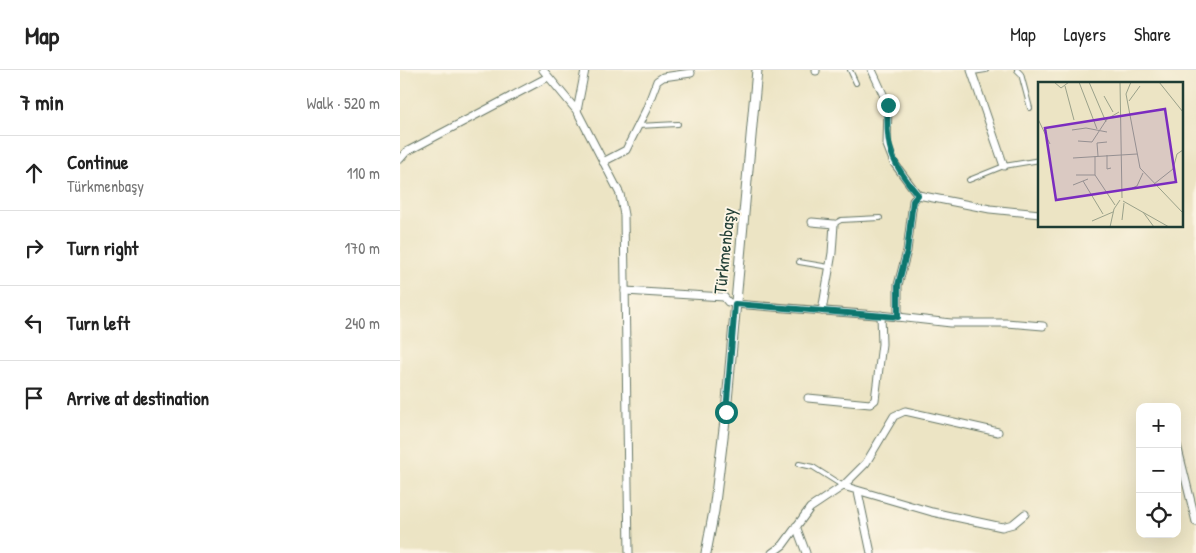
<!DOCTYPE html>
<html lang="en">
<head>
<meta charset="utf-8">
<style>
	:root { --surface:#fff; --page:#f2f2f2; --text:#222; --muted:#767676; --line:#e0e0e0 }
	body { margin:0; font-family:"Patrick Hand",sans-serif; background:var(--page); color:var(--text) }
	.controls { position:absolute; right:15px; bottom:15px; display:grid; overflow:hidden; border-radius:10px; box-shadow:0 5px 20px #0002 }
	.controls button { width:45px; height:45px; display:grid; place-items:center; padding:0; border:0; border-bottom:1px solid var(--line); background:var(--surface); color:var(--text); font:25px sans-serif }
	.stop { position:absolute; width:15px; height:15px; margin:-11px; border:4px solid #0f766e; border-radius:50%; background:#fff }
	.stop.end { background:#0f766e; border-color:#fff; box-shadow:0 1px 5px #0008 }
	.list { margin:0; padding:0; list-style:none }
	h2 { display:flex; justify-content:space-between; align-items:center; height:65px; margin:0; padding:0 20px; font-size:21px }
	h2 small { font-size:16px; font-weight:400; color:var(--muted) }
	.list li { display:grid; grid-template-columns:32px 1fr auto; gap:15px; align-items:center; box-sizing:border-box; height:75px; padding:0 20px; border-top:1px solid var(--line) }
	.list b { display:block; font-size:19px; white-space:nowrap }
	.list p { margin:0; font-size:16px; white-space:nowrap; color:var(--muted) }
	.list em { font-size:16px; font-style:normal; color:var(--muted) }
	.icon { flex:none; width:28px; height:28px; fill:none; stroke:currentColor; stroke-width:2; stroke-linecap:round; stroke-linejoin:round }
	.map { position:relative; flex:none; width:796px; height:483px; overflow:hidden }
	header { display:flex; align-items:center; gap:30px; box-sizing:border-box; height:70px; padding:0 25px; background:var(--surface); border-bottom:1px solid var(--line) }
	header strong { font-size:24px }
	nav { display:flex; gap:28px; margin-inline-start:auto; font-size:18px }
	main { display:flex }
	aside { flex:1; background:var(--surface) }
	.map>svg:first-child { display:block }
	.lines { fill:none; stroke-linecap:round; stroke-linejoin:round }
	.service-casing { stroke:#677766; stroke-width:6 }
	.minor-casing { stroke:#677766; stroke-width:9 }
	.tertiary-casing { stroke:#677766; stroke-width:11 }
	.service { stroke:#fff; stroke-width:4 }
	.minor { stroke:#fff; stroke-width:7 }
	.tertiary { stroke:#fff; stroke-width:9 }
	.route { stroke:#0f766e; stroke-width:6 }
	.labels { text-anchor:middle; dominant-baseline:central; stroke-width:4; stroke-linejoin:round; paint-order:stroke }
	.street-label { font-size:18px; fill:#1f3d34; stroke:#fcf5e5 }
	.inset-road { fill:none; stroke:#9aa18a; stroke-width:1 }
	.view { fill:#7b2cbf; fill-opacity:0.15; stroke:#7b2cbf; stroke-width:2.5 }
	.inset-edge { fill:none; stroke:#1f3d34; stroke-width:2.5 }
</style>
</head>
<body>
<header>
<strong>Map</strong>
<nav><a>Map</a><a>Layers</a><a>Share</a></nav>
</header>
<main>
<aside>
<h2>7 min<small>Walk · 520 m</small></h2>
<ul class="list">
<li><svg class="icon" aria-label="ahead" viewBox="0 0 24 24"><path d="M12 20V5M6 11l6-6 6 6"/></svg><div><b>Continue</b><p>Türkmenbaşy</p></div><em>110 m</em></li>
<li><svg class="icon" aria-label="right" viewBox="0 0 24 24"><path d="M7 20v-9h11M14 6l5 5-5 5"/></svg><div><b>Turn right</b></div><em>170 m</em></li>
<li><svg class="icon" aria-label="left" viewBox="0 0 24 24"><path d="M17 20v-9H6M10 6l-5 5 5 5"/></svg><div><b>Turn left</b></div><em>240 m</em></li>
<li><svg class="icon" aria-label="arrive" viewBox="0 0 24 24"><path d="M6 21V4h12l-3 4 3 4H6"/></svg><div><b>Arrive at destination</b></div></li>
</ul>
</aside>
<div class="map">
<svg width="796" height="483" viewBox="0 0 796 483">
	<rect width="100%" height="100%" fill="#fcf5e5"/>
	<filter id="ink" filterUnits="userSpaceOnUse"><feTurbulence type="fractalNoise" baseFrequency=".02" numOctaves="2"/><feDisplacementMap in="SourceGraphic" scale="10" xChannelSelector="R" yChannelSelector="G"/><feConvolveMatrix kernelMatrix="1 2 1 2 8 2 1 2 1" color-interpolation-filters="sRGB"/></filter>
	<filter id="wash" filterUnits="userSpaceOnUse"><feTurbulence type="fractalNoise" baseFrequency=".0096" numOctaves="4" result="noise"/><feDisplacementMap in="SourceGraphic" scale="20" xChannelSelector="R" yChannelSelector="G"/><feGaussianBlur stdDeviation="1.12" result="paint"/><feColorMatrix in="noise" values="0 0 0 0 0 0 0 0 0 0 0 0 0 0 0 0 0 1.4 0 .05"/><feComposite in="paint" operator="in"/></filter>
	<g filter="url(#wash)">
		<rect width="100%" height="100%" fill="#ece4c4"/>
	</g>
	<g filter="url(#ink)">
		<g class="lines">
			<defs>
				<g id="service">
					<polyline points="450,0 456,13"/>
					<polyline points="617,0 621,4 630,38"/>
					<polyline points="573,2 586,0"/>
					<polyline points="238,56 278,54"/>
					<polyline points="569,110 604,96 640,90"/>
					<polyline points="434,154 441,150 480,148"/>
					<polyline points="399,192 429,197"/>
					<polyline points="399,394 413,397 443,416"/>
				</g>
				<g id="minor">
					<polyline points="143,0 177,41 220,124 224,145 229,483"/>
					<polyline points="472,0 488,35 487,75 494,93 518,125"/>
					<polyline points="571,0 604,96"/>
					<polyline points="416,1 416,0"/>
					<polyline points="177,41 185,0"/>
					<polyline points="0,89 6,82 148,7"/>
					<polyline points="203,92 226,80 246,40 257,11 263,7 291,3"/>
					<polyline points="412,152 434,154 432,183 422,241"/>
					<polyline points="225,221 324,227 328,232 335,234 489,246 551,253 606,253 643,256"/>
					<polyline points="498,247 498,215 507,181 513,131 518,125 590,139 640,144"/>
					<polyline points="408,328 470,334 475,330 482,274 481,245"/>
					<polyline points="777,375 796,452"/>
					<polyline points="443,416 532,442 602,457 613,454 625,444"/>
					<polyline points="458,422 471,483"/>
					<polyline points="396,456 406,483"/>
					<polyline points="372,483 383,475 410,438 443,416 466,393 494,346 505,341 598,362"/>
				</g>
				<polyline id="tertiary" points="306,483 314,441 326,342 357,0"/>
			</defs>
			<use href="#service" class="service-casing"/>
			<use href="#minor" class="minor-casing"/>
			<use href="#tertiary" class="tertiary-casing"/>
			<use href="#service" class="service"/>
			<use href="#minor" class="minor"/>
			<use href="#tertiary" class="tertiary"/>
		</g>
	</g>
	<g class="lines" filter="url(#ink)">
		<path class="route" d="M326,342l9,-108 163,13v-32l9,-34 6,-50 5,-6c-27,-32 -33,-49 -30,-90"/>
	</g>
	<g class="labels">
		<g class="street-label">
			<text transform="translate(324 181) rotate(-84)">Türkmenbaşy</text>
		</g>
	</g>
	<g transform="translate(638 12)">
		<rect width="145" height="145" fill="#ece4c4"/>
		<path class="inset-road" d="M16,0l7,6 8,-6M41,0l18,47M51,0l17,40M82,0l2,116M93,0l-5,12 14,74 43,45M121,0l24,30M27,4l9,34M66,14l9,16M91,19l11,-15M0,37l12,25M34,48l14,-2 21,4M40,59l14,1 15,-23 12,-7M69,73v14l4,-1M60,74l-1,-13 10,-1M35,76l64,-4M38,93h19v-19M57,93l20,30M45,99l20,33M116,102l19,-15 4,-15 6,-4M35,103l15,-6M94,106l5,-2 6,-13M85,119l46,26M105,130l11,15M84,138l2,-17M54,139l21,-9M72,145l4,-18 6,-9"/>
		<path class="view" d="M127,27l11,73 -120,18 -11,-72z"/>
		<rect width="145" height="145" class="inset-edge"/>
	</g>
</svg>
<div class="controls">
<button>+</button>
<button>−</button>
<button><svg class="icon" aria-label="locate" viewBox="0 0 24 24"><circle cx="12" cy="12" r="6"/><path d="M12 2v4M12 18v4M2 12h4M18 12h4"/></svg></button>
</div>
<div class="stop" style="left:326px;top:342px"></div>
<div class="stop end" style="left:488px;top:35px"></div>
</div>
</main>
</body>
</html>
